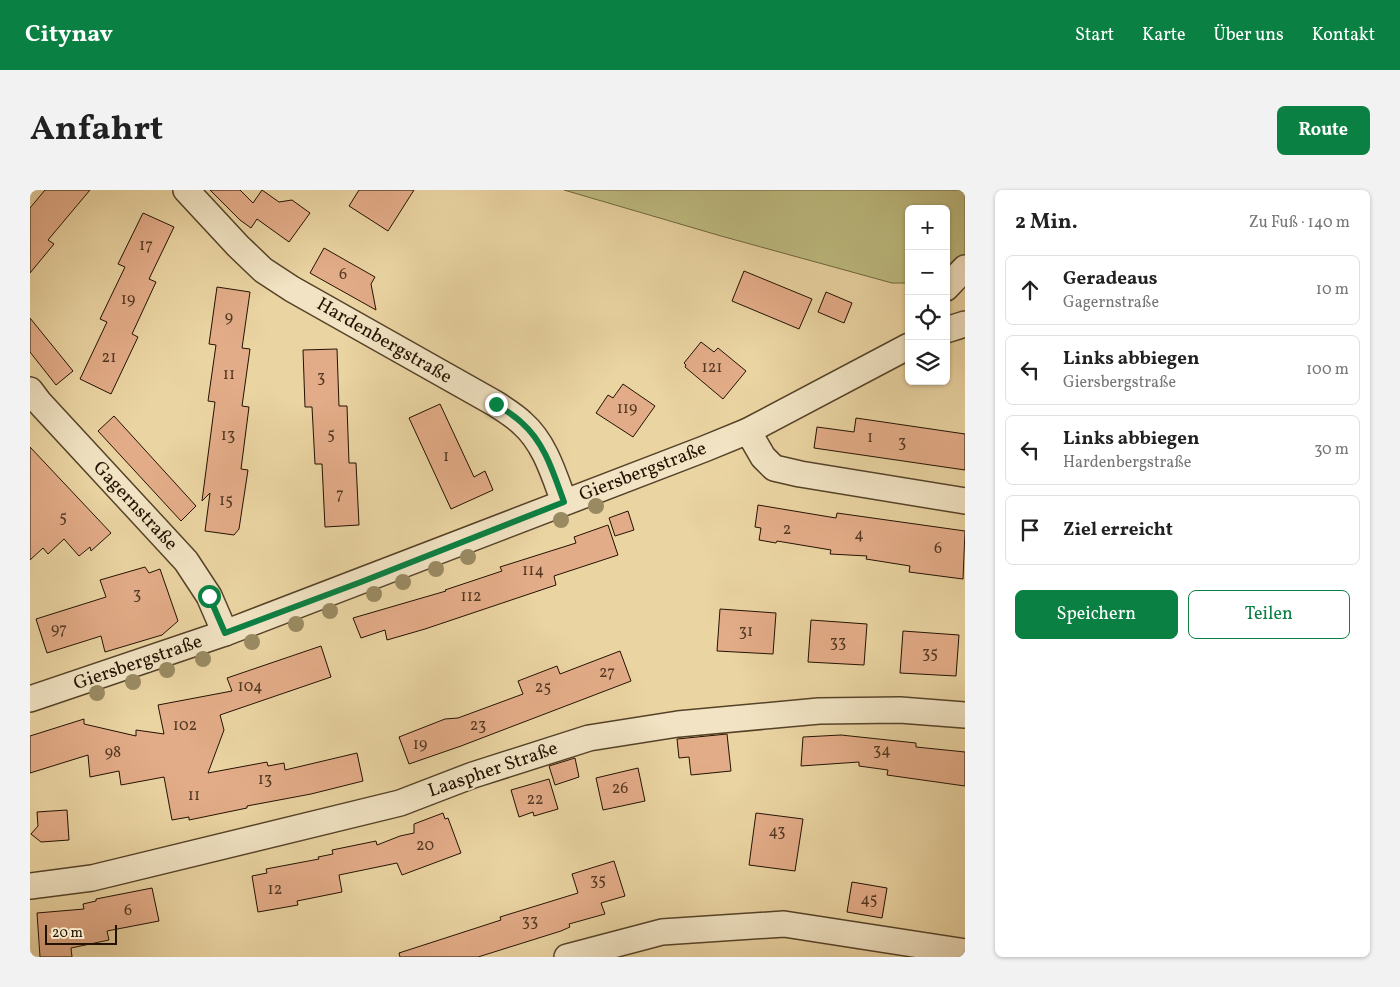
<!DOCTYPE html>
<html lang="de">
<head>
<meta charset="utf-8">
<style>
	:root { --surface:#fff; --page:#f2f2f2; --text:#222; --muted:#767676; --line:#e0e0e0; --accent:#0b8043 }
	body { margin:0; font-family:Vollkorn,serif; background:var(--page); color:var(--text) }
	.controls { position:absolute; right:15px; top:15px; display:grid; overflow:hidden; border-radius:8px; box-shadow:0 1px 4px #0004 }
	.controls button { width:45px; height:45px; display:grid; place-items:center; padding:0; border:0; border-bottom:1px solid var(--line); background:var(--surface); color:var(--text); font:25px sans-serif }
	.scale { position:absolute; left:15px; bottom:12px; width:72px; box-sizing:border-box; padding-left:5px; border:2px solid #231200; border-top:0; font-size:14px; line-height:18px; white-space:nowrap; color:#231200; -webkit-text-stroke:4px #f1e3c3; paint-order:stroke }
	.stop { position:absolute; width:15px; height:15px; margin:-11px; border:4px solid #0b8043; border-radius:50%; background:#fff }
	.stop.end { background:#0b8043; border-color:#fff; box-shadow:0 1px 5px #0008 }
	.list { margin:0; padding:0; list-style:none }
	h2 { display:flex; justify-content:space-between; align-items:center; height:65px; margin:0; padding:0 20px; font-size:21px }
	h2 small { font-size:16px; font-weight:400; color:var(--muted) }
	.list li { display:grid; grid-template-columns:32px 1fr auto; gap:15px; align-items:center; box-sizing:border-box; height:70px; margin:0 10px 10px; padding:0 10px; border:1px solid var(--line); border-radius:8px }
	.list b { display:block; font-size:19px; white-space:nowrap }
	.list p { margin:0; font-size:16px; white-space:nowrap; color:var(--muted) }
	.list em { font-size:16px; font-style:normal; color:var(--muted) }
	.actions { display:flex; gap:10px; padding:15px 20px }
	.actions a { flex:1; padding:11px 0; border:1px solid var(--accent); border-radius:8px; text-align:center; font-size:18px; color:var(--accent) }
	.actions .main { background:var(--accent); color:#fff }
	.icon { flex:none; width:28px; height:28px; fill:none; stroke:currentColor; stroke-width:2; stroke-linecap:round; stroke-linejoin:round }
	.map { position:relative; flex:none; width:935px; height:767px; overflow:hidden; border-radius:8px }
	header { display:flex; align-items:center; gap:30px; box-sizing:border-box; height:70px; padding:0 25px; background:var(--accent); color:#fff }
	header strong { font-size:24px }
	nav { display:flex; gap:28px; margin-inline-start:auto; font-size:18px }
	.intro { display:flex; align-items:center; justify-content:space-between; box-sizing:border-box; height:120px; padding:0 30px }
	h1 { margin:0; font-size:35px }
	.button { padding:12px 22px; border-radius:8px; background:var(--accent); color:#fff; font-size:18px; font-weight:700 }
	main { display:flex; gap:30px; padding:0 30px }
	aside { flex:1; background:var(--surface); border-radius:8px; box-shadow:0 1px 4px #0004 }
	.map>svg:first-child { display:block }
	.green { fill:#bdbb80; stroke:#706640 }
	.building { fill:#e3ac88; stroke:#231200 }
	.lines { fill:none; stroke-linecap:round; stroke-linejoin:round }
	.minor-casing { stroke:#554228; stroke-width:28 }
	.minor { stroke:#f1e3c3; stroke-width:25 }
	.tree { fill:#9a8a62 }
	.route { stroke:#0b8043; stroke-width:6 }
	.labels { text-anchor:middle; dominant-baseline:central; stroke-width:4; stroke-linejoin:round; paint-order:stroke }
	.number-label { font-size:16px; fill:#533822 }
	.street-label { font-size:19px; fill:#231200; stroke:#f1e3c3 }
</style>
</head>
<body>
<header>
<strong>Citynav</strong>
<nav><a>Start</a><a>Karte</a><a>Über uns</a><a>Kontakt</a></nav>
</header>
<div class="intro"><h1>Anfahrt</h1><a class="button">Route</a></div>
<main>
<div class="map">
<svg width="935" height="767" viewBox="0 0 935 767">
	<rect width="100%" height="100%" fill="#ead4a2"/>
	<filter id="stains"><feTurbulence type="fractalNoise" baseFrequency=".004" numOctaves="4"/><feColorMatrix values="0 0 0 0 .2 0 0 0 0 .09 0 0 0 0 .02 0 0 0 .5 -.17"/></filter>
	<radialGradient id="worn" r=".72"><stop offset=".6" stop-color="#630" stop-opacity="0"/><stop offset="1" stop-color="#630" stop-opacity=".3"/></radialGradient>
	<polygon class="green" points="534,0 935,0 935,64 916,80 916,19 879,19 879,93 862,93 691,46"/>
	<g class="building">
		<polygon points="15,0 60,0 18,50 24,54 0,83 0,18"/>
		<polygon points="180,0 210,0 223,13 232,0 249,12 262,10 280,23 259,52 227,29 221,38 210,30"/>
		<polygon points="329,0 384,0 358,41 319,16"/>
		<polygon points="113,23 144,37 119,89 126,92 102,144 108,147 81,204 50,189 77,132 70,129 95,77 88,74"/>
		<polygon points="294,58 345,87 341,94 346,120 280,83"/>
		<polygon points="714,81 782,109 769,139 702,111"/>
		<polygon points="187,97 220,102 212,158 220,159 212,216 219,217 211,279 218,280 209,339 204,345 175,341 180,303 172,311 185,212 178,211 186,155 179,154"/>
		<polygon points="796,102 822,113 814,133 788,122"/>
		<polygon points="0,128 43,181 26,195 0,162"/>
		<polygon points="671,152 684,162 688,158 716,181 693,209 655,177 656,175 654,173"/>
		<polygon points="307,159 309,216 317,216 319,273 326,273 329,335 295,337 292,274 285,274 282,217 275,217 273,160"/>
		<polygon points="593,194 625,216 603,247 566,223 578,205 583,208"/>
		<polygon points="410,214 444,287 455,281 463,300 421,319 379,228"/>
		<polygon points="84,226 166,316 151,331 68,241"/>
		<polygon points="826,228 935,244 935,280 784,258 787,237 824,242"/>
		<polygon points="0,257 81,343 61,361 60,357 49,366 34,349 18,364 13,358 0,370"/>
		<polygon points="728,315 806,328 807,323 935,341 933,389 879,382 880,376 836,369 837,366 800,364 801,360 747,351 746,353 729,350 731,338 725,337"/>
		<polygon points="598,321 604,340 585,346 579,328"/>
		<polygon points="578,335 588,365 524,386 526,395 395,439 357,450 355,440 331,448 323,428 416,401 415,400 472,381 470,377 546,353 544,347"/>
		<polygon points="115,377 119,383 130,379 148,431 132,445 75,462 71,446 17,463 6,429 76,407 70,390"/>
		<polygon points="690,419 746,423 743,464 687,461"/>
		<polygon points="781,430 837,434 834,475 778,472"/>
		<polygon points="873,441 929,445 926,486 870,483"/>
		<polygon points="291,456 301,487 190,525 194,540 178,583 237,572 238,576 254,573 255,580 327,563 333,591 281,604 217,616 217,618 159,630 159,627 142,630 134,587 91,595 89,581 60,587 58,565 0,583 0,546 54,529 54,534 106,546 106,540 134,544 128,515 202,501 197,488"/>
		<polygon points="590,461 601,491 431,556 379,574 369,547 415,529 428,528 493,504 488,491 527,476 530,484"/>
		<polygon points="697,544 701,581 661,585 659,567 649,568 647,549"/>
		<polygon points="811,545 886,553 886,557 935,562 935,596 857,585 858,580 829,576 829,572 771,576 773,547"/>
		<polygon points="545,568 549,587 525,595 519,576"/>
		<polygon points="608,578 615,611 573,620 566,588"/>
		<polygon points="519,589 528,619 504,626 503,622 489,627 481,600"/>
		<polygon points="37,620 39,650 11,652 1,644 8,636 7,622"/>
		<polygon points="413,623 415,629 418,628 431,663 372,685 367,673 309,685 312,702 267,711 268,715 228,722 222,686 237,683 236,679 289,669 288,667 303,664 302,660 346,651 347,655 370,646 384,643 384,634"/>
		<polygon points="726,623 773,629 765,681 719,675"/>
		<polygon points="584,671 595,706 571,713 575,724 539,734 540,737 531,741 448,767 370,767 369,763 471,730 470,727 548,703 542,684"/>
		<polygon points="822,692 857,698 852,728 817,722"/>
		<polygon points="122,698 129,731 77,741 79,750 41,758 42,767 10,767 7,723 54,719 53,714 66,711 66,709"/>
	</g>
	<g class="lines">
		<defs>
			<g id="minor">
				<path d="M156,0l52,56 25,24 29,19 204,115c9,6 19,12 26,19 23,20 32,52 42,79"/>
				<polyline points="916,98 935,78"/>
				<polyline points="916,140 935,134"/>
				<polyline points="0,200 9,212 156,371 179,406 195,443"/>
				<polyline points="718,241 733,267 744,278 770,284 935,311"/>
				<polyline points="0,509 195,443 674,259 718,241 879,156"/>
				<polyline points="0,696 62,688 370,613 443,585 559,548 648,534 789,521 870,520 935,525"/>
				<polyline points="537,767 632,742 754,734 935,762"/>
			</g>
		</defs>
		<use href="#minor" class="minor-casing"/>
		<use href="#minor" class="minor"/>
	</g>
	<g class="tree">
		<circle cx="566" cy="316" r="8"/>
		<circle cx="531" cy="330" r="8"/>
		<circle cx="438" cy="367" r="8"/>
		<circle cx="406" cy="379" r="8"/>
		<circle cx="373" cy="392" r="8"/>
		<circle cx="344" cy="404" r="8"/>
		<circle cx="300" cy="421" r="8"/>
		<circle cx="266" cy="434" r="8"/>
		<circle cx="222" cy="452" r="8"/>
		<circle cx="173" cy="469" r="8"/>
		<circle cx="137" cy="480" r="8"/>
		<circle cx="103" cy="492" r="8"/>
		<circle cx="67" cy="503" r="8"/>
	</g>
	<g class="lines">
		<path class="route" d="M179,406l16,37 136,-51 203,-80c-10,-27 -19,-59 -42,-79 -7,-7 -17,-13 -26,-19"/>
	</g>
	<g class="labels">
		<g class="number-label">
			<text x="116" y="56">17</text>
			<text x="313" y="85">6</text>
			<text x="98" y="110">19</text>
			<text x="199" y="128">9</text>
			<text x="79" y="168">21</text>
			<text x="682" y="178">121</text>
			<text x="199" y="185">11</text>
			<text x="291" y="188">3</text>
			<text x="597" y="219">119</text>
			<text x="301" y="245">5</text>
			<text x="198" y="246">13</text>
			<text x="840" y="248">1</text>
			<text x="872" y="253">3</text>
			<text x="416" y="267">1</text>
			<text x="310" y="305">7</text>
			<text x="196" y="311">15</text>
			<text x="33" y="328">5</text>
			<text x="757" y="340">2</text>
			<text x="829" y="345">4</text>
			<text x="908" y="359">6</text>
			<text x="503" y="381">114</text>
			<text x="107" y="405">3</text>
			<text x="441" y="407">112</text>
			<text x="29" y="440">97</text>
			<text x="716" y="442">31</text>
			<text x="808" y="453">33</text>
			<text x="900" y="464">35</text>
			<text x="577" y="483">27</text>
			<text x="220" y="497">104</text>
			<text x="513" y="498">25</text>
			<text x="155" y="536">102</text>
			<text x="448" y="536">23</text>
			<text x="390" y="555">19</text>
			<text x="852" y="561">34</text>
			<text x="83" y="563">98</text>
			<text x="235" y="590">13</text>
			<text x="590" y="599">26</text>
			<text x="164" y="606">11</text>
			<text x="505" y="610">22</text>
			<text x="747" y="642">43</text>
			<text x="395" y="656">20</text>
			<text x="568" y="691">35</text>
			<text x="245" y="700">12</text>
			<text x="839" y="710">45</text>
			<text x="98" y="721">6</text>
			<text x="500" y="732">33</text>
		</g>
		<g class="street-label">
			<text transform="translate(354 151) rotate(30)">Hardenbergstraße</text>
			<text transform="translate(613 282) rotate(-21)">Giersbergstraße</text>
			<text transform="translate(105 316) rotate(47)">Gagernstraße</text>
			<text transform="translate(108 473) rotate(-19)">Giersbergstraße</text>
			<text transform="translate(463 580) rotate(-19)">Laaspher Straße</text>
		</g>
	</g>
	<rect width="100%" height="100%" filter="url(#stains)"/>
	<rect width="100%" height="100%" fill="url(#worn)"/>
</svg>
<div class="controls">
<button>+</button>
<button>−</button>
<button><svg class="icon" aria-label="locate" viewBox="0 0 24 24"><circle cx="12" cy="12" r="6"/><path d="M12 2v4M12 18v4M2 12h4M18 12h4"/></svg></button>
<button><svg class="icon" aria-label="layers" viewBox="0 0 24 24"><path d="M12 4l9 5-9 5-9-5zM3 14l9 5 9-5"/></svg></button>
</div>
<div class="scale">20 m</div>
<div class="stop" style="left:179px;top:406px"></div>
<div class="stop end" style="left:466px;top:214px"></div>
</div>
<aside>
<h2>2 Min.<small>Zu Fuß · 140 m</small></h2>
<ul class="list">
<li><svg class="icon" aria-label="ahead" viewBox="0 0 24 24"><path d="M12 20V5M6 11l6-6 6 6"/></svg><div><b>Geradeaus</b><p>Gagernstraße</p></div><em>10 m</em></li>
<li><svg class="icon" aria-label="left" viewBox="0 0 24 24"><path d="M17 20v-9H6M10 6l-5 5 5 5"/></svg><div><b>Links abbiegen</b><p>Giersbergstraße</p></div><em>100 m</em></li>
<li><svg class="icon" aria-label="left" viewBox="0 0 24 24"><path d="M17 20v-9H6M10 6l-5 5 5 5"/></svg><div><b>Links abbiegen</b><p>Hardenbergstraße</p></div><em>30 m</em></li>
<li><svg class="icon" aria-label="arrive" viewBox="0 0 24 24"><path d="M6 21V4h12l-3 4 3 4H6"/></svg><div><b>Ziel erreicht</b></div></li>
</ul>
<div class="actions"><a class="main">Speichern</a><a>Teilen</a></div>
</aside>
</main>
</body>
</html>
